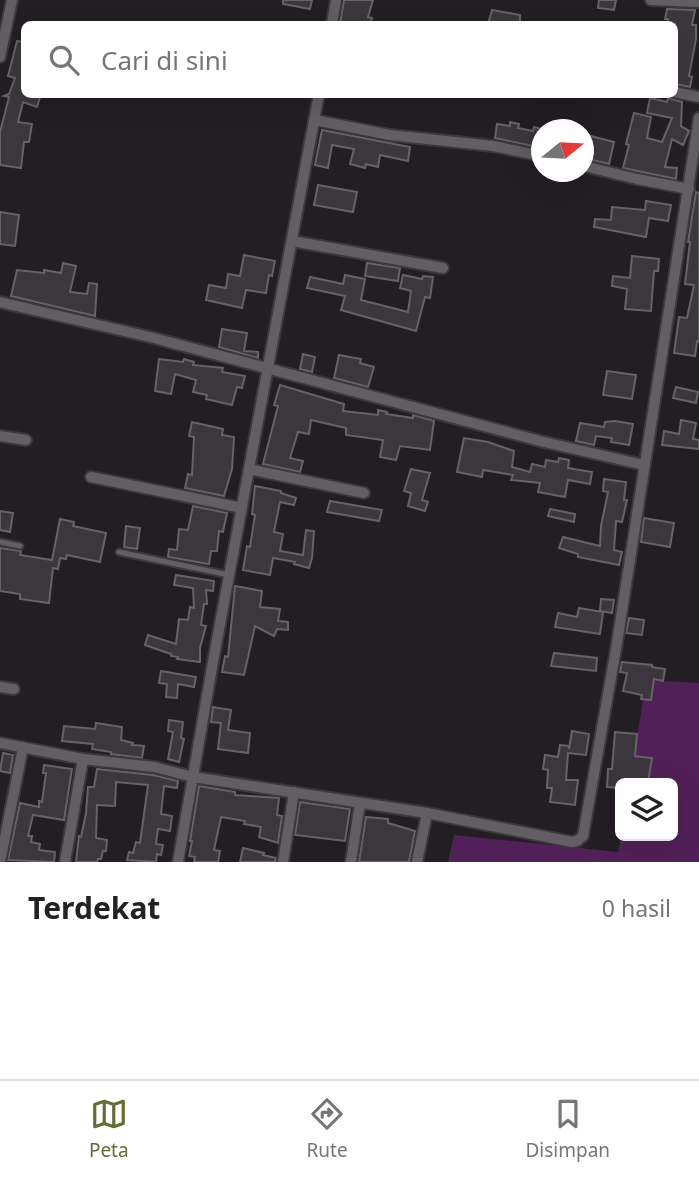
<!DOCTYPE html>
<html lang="id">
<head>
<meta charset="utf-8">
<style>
	:root { --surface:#fff; --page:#f6f6f6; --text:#222; --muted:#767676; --line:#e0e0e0; --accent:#666a33 }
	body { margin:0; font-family:"Noto Sans",sans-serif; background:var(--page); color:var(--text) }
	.controls { position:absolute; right:21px; bottom:21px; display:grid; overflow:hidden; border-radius:10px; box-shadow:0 7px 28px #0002 }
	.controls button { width:63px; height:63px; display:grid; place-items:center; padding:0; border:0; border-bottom:2px solid var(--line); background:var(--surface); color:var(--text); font:35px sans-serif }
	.compass { position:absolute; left:531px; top:119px; width:63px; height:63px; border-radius:50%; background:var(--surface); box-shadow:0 7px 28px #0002; rotate:72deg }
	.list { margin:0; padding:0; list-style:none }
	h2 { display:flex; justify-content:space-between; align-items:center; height:91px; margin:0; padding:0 28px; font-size:30px }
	h2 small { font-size:23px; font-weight:400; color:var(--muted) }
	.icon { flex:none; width:38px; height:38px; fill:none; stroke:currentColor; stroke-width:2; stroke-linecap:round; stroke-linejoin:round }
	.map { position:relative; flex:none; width:699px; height:862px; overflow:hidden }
	.search { position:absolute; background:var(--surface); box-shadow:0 7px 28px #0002; left:21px; right:21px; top:21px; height:77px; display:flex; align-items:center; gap:18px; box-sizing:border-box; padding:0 24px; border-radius:10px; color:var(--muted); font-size:26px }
	.sheet { height:217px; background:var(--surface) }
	nav { display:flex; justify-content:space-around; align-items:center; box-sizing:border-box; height:98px; border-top:2px solid var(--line); background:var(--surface); font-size:19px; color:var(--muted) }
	nav a { display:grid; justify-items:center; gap:4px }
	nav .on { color:var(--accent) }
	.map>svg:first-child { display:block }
	.green { fill:#522058 }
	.building { fill:#3b373c; stroke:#666267; stroke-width:2 }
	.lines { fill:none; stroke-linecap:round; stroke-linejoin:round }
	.service-casing { stroke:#3c383c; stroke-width:9 }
	.minor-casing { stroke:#3c383c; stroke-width:14 }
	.service { stroke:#625e63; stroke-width:5 }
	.minor { stroke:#625e63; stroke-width:10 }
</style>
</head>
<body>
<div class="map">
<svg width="699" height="862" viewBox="0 0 699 862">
	<rect width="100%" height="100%" fill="#221e23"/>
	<polygon class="green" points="646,680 699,683 699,862 448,862 454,835 618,852 621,836 673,836 673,783 630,783"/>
	<g class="building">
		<polygon points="283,0 312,0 310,9 283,4"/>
		<polygon points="344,0 373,0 368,17 372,18 370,24 340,24"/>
		<polygon points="599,0 616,0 614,10 598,8"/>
		<polygon points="667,9 695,10 692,25 696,25 696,39 689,76 692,77 690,87 675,84 676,31 675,31 675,24 667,24 668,19 665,19"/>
		<polygon points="492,10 520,15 520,23 505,22 504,24 488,24"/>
		<polygon points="17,41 24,42 24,94 41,94 37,107 23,102 18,122 32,124 29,142 24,142 21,168 0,165 0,132 9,97 4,96 9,94 15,78 8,76"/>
		<polygon points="650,98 667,102 668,98 682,102 681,126 689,131 683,145 672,139 665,167 677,168 676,179 623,168 629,145 626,144 634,113 651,117 647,138 662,142 672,118 647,113"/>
		<polygon points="510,122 519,124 518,128 533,131 534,127 542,129 542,148 495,138 497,124 510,126"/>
		<polygon points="322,130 410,147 408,161 380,155 378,167 366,164 365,168 350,164 354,149 332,145 328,168 315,165"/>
		<polygon points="587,135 614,142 609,164 584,158"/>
		<polygon points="318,185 357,192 353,212 314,205"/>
		<polygon points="696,192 699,193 699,342 697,341 695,356 674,353 679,317 687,318 694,285 685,284 690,242 688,242"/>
		<polygon points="646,201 671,205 668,221 649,218 646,237 594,227 595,219 611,220 612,207 645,210"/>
		<polygon points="0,212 19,215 15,246 0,244"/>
		<polygon points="244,255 275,261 272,276 269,275 266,293 246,290 242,308 206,300 209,285 226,288 228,274 240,276"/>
		<polygon points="632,256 659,259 658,271 654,271 651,311 625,309 627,289 612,286 613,276 630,278"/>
		<polygon points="63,263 76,266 70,292 87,294 89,283 97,284 95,316 11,296 17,270 44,273 44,270 61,273"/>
		<polygon points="367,263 400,268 398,281 365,276"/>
		<polygon points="345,275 365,279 361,300 408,312 411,291 400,288 403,275 422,279 423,276 433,277 430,298 425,297 416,331 341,310 345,296 307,288 310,277 343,284"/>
		<polygon points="222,329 247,333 244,351 258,352 258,358 219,347"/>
		<polygon points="303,354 315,357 312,372 300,369"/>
		<polygon points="339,355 361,359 360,363 374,367 368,387 334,378"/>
		<polygon points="159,359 183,362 184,359 194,362 193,365 223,368 222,372 245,376 242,388 237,387 232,405 206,399 207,395 193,392 196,380 175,374 171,394 155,391"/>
		<polygon points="607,371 636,375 632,399 603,395"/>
		<polygon points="280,385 344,404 343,411 378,415 378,410 387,412 386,414 413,418 413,415 434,421 430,450 400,446 396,460 380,457 383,440 346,435 346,428 311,420 309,434 298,432 290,458 303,461 300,472 263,464 278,406 274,405"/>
		<polygon points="676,387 698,392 696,403 673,398"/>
		<polygon points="681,420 696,423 693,439 699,440 699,449 662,445 664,431 679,434"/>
		<polygon points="615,421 633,424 629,445 611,442 612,438 596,436 594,445 576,441 580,423 604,427 605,422"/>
		<polygon points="192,422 223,429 222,435 234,437 232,469 224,496 185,488 188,474 192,475 194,437 189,436"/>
		<polygon points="464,438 488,442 514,451 512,467 530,472 532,464 545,467 546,460 558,462 559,458 569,460 568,468 592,472 590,484 568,480 565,497 538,492 540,483 511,480 513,475 483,470 482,477 457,472"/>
		<polygon points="411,469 430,473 422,500 428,502 425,511 408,506 411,493 404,491"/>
		<polygon points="604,479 626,482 624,500 627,500 622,522 616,521 614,550 622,552 619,565 578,557 578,554 559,548 563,537 600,546 601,526 608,492 603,491"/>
		<polygon points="255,486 281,491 281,493 296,498 294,505 280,502 274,532 283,534 280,551 303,555 306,530 314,531 312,558 309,568 294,564 295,562 273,558 270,575 243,570 247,546 250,547 255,515 252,514"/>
		<polygon points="330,501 382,510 379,521 327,512"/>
		<polygon points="193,506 227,513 223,532 219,531 217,551 211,551 209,564 168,557 169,549 177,550 179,529 188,530"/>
		<polygon points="550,509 575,514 574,522 548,516"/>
		<polygon points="0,511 13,513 10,532 0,530"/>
		<polygon points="644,518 674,523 670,547 641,542"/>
		<polygon points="60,519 74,522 73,526 106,533 100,562 67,555 66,559 60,558 58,569 53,568 49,603 20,599 20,594 0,591 0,548 21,551 20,555 52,560"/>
		<polygon points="126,526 140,528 137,549 124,547"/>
		<polygon points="176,575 214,581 213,591 206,590 207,604 204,604 201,625 206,626 200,648 200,662 177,659 178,657 171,656 171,654 145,645 148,635 176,644 179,619 188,620 190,607 194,608 193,588 174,585"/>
		<polygon points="235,586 262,591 260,607 280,609 278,621 288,622 288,630 277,629 274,636 255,626 244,675 222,672 225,656 228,657"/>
		<polygon points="601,599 614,600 612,613 600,611"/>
		<polygon points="579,608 603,612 600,634 555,627 558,613 577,617"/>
		<polygon points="629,618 644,620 642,635 626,633"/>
		<polygon points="554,653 597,658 596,671 551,666"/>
		<polygon points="622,662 652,665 652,667 665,669 663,681 654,679 651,700 641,699 642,695 623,691 627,673 620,672"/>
		<polygon points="161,671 196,677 194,687 178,684 177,698 166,697 167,684 159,683"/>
		<polygon points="213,707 231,710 228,730 250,733 248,753 218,749 221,723 211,722"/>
		<polygon points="169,720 183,722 181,738 184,739 179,762 168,759 173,732 168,731"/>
		<polygon points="96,723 122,727 121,740 133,743 132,745 144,746 142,758 111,754 111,752 92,749 93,744 62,741 64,726 95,729"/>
		<polygon points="572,731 589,734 586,755 568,753 566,780 578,780 575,805 550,802 552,788 547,788 548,770 543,769 545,755 558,757 560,745 569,746 569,749"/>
		<polygon points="615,732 637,734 635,756 652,758 648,783 620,783 620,788 607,787 608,769 612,769"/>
		<polygon points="3,753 13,755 10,773 0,771"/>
		<polygon points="44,765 72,769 64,820 33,815 28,836 32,836 31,842 40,844 39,850 55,852 54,862 8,860 20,803 39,807 39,801 42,802 46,773 43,773"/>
		<polygon points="97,769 153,775 178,781 177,788 164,786 161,814 172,816 170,831 158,829 156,844 163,845 161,855 157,854 156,862 127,860 129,852 133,853 136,842 140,843 148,785 116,782 115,806 97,805 96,838 107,840 106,851 103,851 101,859 98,859 97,862 76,862 79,836 81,837 86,813 88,787 94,787"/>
		<polygon points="199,786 235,792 235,795 279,798 277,815 282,816 278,843 259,837 261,827 244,824 245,821 221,817 214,850 220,851 218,862 194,862 195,857 189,856 192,841 190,841"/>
		<polygon points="300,802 350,809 345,841 295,835"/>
		<polygon points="366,817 388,819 388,823 415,831 409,862 359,862"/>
		<polygon points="243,848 264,853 263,855 276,858 275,862 240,862"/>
	</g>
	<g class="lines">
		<defs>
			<g id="service">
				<polyline points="0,542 20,546"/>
				<polyline points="119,552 229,575"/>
			</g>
			<g id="minor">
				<polyline points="651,0 699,2"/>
				<polyline points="332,24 336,0"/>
				<polyline points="0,57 12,0"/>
				<polyline points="674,92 699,97"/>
				<polyline points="315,120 390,135 493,146 542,156"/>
				<polyline points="584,166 637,179 689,189"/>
				<polyline points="292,241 443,268"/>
				<polyline points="0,302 150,337 544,442 644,465"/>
				<polyline points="0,436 26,440"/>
				<polyline points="249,469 364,493"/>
				<polyline points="91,477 242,508"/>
				<polyline points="0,687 14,689"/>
				<polyline points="0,743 83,759"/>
				<polyline points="0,862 23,747"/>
				<polyline points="65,862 83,759 154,767 193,777 427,813 572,842 577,841 583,836 616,649 699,118"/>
				<polyline points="178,862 214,656 319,94"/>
				<polyline points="283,862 294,792"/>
				<polyline points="351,862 360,803"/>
				<polyline points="417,862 427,813"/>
			</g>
		</defs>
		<use href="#service" class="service-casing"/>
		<use href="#minor" class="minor-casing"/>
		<use href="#service" class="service"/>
		<use href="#minor" class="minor"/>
	</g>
</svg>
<div class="controls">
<button><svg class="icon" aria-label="layers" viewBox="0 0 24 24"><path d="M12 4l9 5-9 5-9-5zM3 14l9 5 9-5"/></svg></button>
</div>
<svg class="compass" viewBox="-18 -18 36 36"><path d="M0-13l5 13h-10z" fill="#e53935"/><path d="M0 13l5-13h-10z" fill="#767676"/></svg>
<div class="search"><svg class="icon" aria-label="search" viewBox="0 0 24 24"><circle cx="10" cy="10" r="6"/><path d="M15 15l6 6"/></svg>Cari di sini</div>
</div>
<section class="sheet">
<h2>Terdekat<small>0 hasil</small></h2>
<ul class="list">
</ul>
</section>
<nav>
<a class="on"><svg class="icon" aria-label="map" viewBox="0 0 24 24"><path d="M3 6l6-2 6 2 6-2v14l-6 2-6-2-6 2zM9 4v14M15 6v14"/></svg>Peta</a>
<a><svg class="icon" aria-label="directions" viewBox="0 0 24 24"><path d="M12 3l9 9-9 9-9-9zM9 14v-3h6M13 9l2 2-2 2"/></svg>Rute</a>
<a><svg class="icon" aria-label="saved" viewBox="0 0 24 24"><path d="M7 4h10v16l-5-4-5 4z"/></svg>Disimpan</a>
</nav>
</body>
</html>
